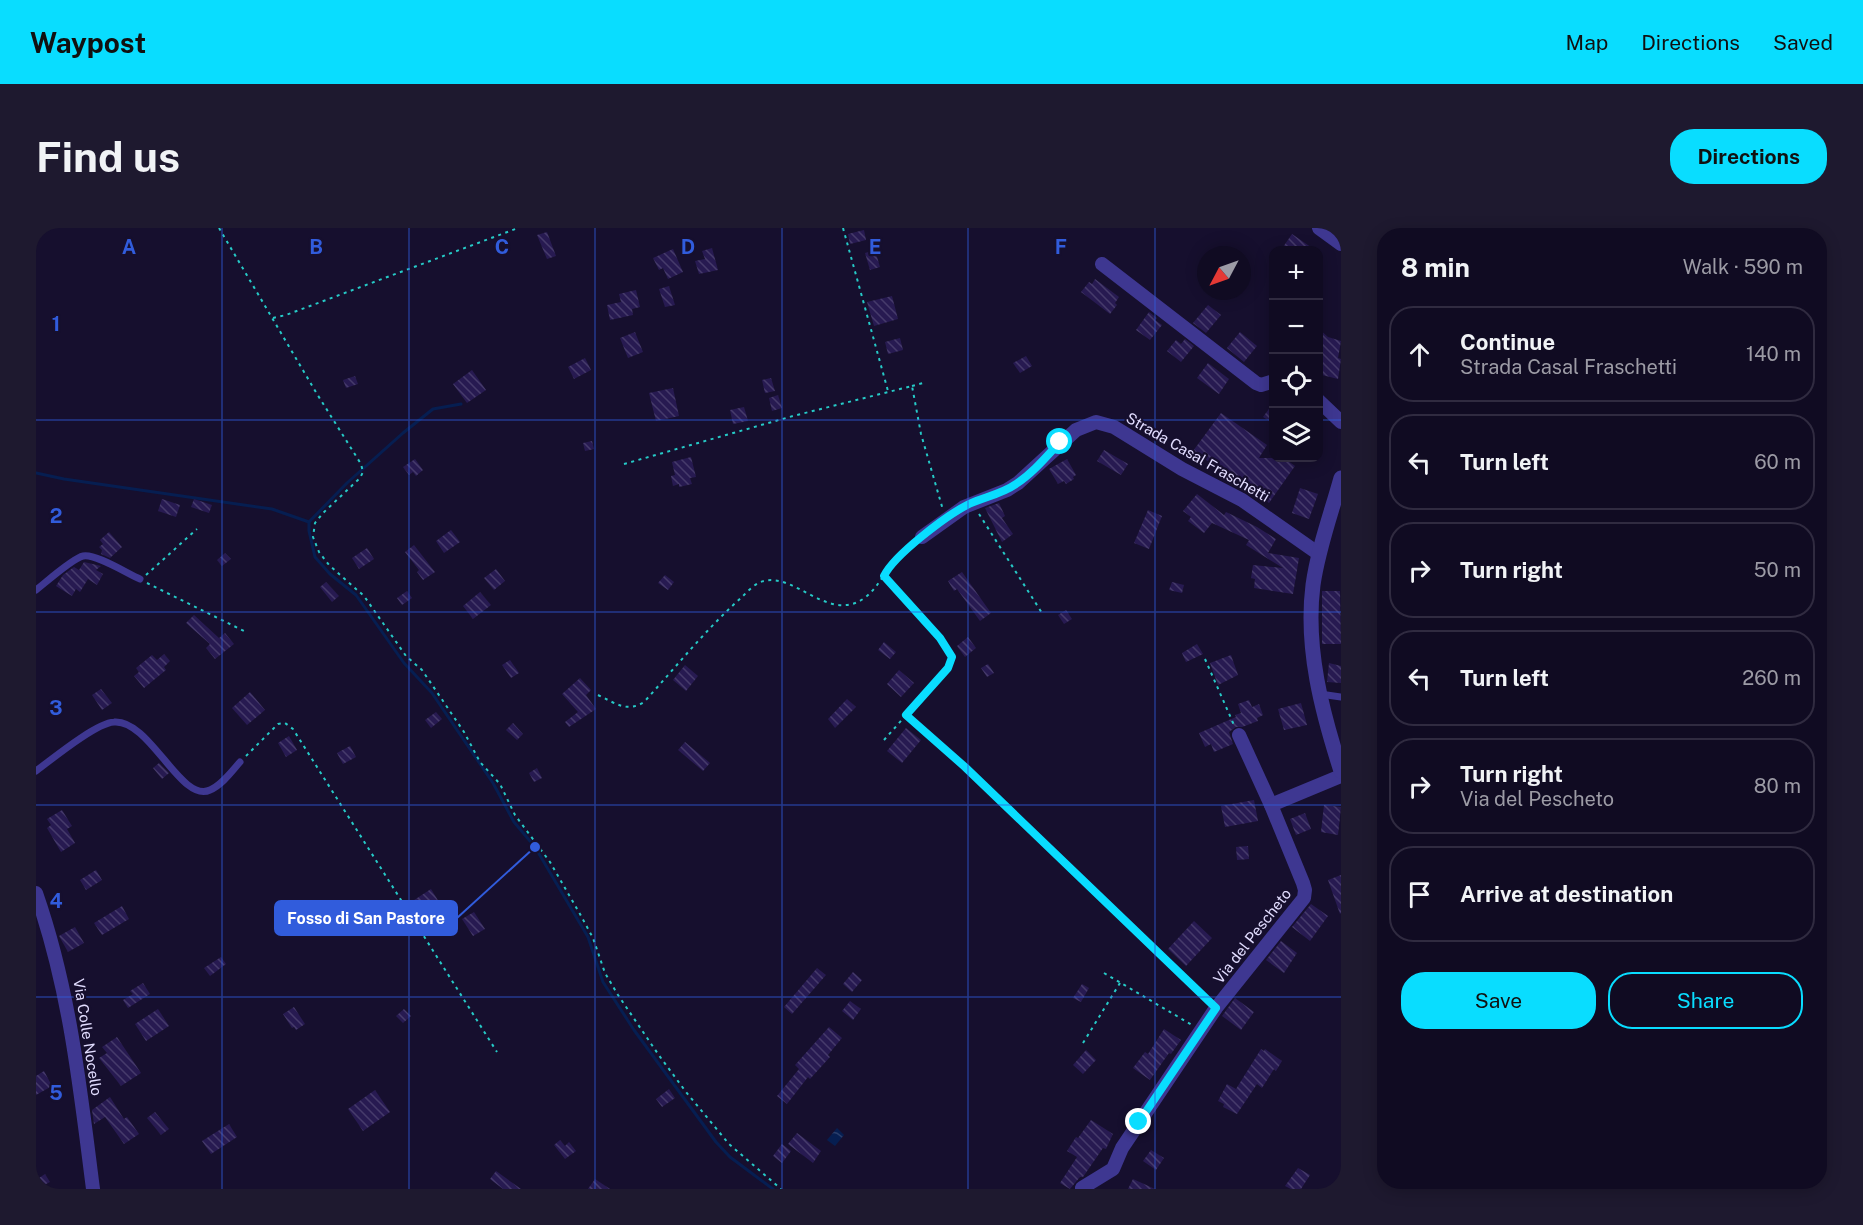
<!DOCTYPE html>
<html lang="en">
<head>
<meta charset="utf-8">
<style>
	:root { --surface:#100b22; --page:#1e192f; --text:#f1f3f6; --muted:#9c9ba5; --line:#302b40; --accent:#09ddff }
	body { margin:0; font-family:"Public Sans",sans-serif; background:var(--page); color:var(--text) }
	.controls { position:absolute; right:18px; top:18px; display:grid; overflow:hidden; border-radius:12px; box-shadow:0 3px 15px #0003 }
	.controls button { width:54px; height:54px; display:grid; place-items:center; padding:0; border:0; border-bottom:2px solid var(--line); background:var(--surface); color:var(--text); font:30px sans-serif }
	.compass { position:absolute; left:1161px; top:18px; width:54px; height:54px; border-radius:50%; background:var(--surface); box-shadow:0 3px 15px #0003; rotate:229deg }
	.stop { position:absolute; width:18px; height:18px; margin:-14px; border:4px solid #09ddff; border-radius:50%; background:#fff }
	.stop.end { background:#09ddff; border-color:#fff; box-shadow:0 2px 6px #0008 }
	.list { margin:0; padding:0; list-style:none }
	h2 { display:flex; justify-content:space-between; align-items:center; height:78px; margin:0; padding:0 24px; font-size:26px }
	h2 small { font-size:20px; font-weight:400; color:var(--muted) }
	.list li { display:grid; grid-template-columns:39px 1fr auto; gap:18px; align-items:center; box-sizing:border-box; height:96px; margin:0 12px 12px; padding:0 12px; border:2px solid var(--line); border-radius:24px }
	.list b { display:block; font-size:22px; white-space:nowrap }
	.list p { margin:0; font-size:20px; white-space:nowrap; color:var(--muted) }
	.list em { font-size:20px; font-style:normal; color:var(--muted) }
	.actions { display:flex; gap:12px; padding:18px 24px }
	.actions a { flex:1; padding:14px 0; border:2px solid var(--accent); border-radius:24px; text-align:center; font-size:21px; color:var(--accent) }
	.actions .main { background:var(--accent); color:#111 }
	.icon { flex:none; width:33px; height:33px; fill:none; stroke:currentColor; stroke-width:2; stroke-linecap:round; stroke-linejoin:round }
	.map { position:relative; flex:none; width:1305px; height:961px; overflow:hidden; border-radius:24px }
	header { display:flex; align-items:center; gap:36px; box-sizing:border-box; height:84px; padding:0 30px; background:var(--accent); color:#111 }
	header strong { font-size:28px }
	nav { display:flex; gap:33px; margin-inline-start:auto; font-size:21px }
	.intro { display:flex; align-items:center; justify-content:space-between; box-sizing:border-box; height:144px; padding:0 36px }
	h1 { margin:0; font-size:42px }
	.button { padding:15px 27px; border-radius:24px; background:var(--accent); color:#111; font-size:21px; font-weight:700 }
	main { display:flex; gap:36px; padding:0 36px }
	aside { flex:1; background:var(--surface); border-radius:24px; box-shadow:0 3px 15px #0003 }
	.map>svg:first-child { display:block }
	.water { fill:url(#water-waves) }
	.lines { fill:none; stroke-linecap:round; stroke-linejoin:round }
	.stream { stroke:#061e51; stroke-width:3 }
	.building { fill:url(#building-back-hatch) }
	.path { stroke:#26cac7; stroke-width:2; stroke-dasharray:3 4.5; stroke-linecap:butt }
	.service { stroke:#3e3791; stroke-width:7 }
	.minor { stroke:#3e3791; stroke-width:14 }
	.tertiary { stroke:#3e3791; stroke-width:15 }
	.route { stroke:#09ddff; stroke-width:8 }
	.grid { fill:none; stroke:#315cdc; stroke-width:1.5; stroke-opacity:0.55 }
	.labels { text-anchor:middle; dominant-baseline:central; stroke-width:4.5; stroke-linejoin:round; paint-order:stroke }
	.street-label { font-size:15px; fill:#e2ddff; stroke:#160f2e }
	.grid-label { font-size:20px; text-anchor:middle; font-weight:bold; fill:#315cdc; stroke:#160f2e; stroke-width:4.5; stroke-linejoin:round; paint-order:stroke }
	.leader { fill:none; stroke:#315cdc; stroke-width:2 }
	.callout-dot { fill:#315cdc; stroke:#160f2e; stroke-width:2 }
	.callout { fill:#315cdc; stroke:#315cdc; stroke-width:2 }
	.callout-label { font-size:16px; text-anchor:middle; font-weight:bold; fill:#fff }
</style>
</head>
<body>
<header>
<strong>Waypost</strong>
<nav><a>Map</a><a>Directions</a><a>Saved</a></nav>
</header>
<div class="intro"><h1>Find us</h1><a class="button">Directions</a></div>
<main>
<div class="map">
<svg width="1305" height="961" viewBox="0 0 1305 961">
	<defs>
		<pattern id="water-waves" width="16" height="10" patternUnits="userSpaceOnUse" patternTransform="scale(1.5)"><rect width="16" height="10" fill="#061e51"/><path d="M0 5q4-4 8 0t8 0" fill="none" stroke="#2a3e6b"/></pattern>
		<pattern id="building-back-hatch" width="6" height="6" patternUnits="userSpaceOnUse" patternTransform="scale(1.5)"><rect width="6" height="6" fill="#271a51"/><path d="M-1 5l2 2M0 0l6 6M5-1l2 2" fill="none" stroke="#463b6b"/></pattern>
	</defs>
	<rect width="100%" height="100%" fill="#160f2e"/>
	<polygon class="water" points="801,900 808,907 799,918 791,912"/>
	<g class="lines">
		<g class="stream">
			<polyline points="0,245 28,251 236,281 273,294"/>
			<polyline points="273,294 273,303 279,329 294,346 320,367 368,435 396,465 457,555 478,594 499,619 552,709 567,754 598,802 680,914 694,929 737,961"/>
			<polyline points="273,294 311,255 367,205 397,181 425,176"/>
		</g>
	</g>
	<g class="building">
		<polygon points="828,2 830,12 814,16 812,6"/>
		<polygon points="511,4 520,28 511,31 501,7"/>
		<polygon points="1256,6 1279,22 1245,22"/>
		<polygon points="676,20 682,42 663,46 659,33 669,31 666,23"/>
		<polygon points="637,21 647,44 632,51 627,40 623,42 617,30"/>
		<polygon points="839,22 844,39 834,42 829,25"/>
		<polygon points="1059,51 1083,69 1079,75 1081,77 1074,86 1045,64 1053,54 1056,56"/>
		<polygon points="633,58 639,77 629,79 623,61"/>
		<polygon points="600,62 604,79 596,81 597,87 574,92 571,77 585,74 583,66"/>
		<polygon points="856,68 862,91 838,98 831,74"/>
		<polygon points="1172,77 1185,87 1170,105 1157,95"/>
		<polygon points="1113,84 1121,90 1119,92 1126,97 1114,112 1100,102"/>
		<polygon points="1282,100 1292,109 1305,113 1302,130 1305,131 1302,151 1282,146 1282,129 1286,117 1282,116"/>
		<polygon points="599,104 607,124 592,130 584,110"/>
		<polygon points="1204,104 1221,118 1208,134 1191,120"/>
		<polygon points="864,110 867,122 852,126 849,114"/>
		<polygon points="1149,111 1158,118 1145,134 1131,123 1140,112 1145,116"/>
		<polygon points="990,128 996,138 984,145 977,135"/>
		<polygon points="549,130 555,142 538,151 532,139"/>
		<polygon points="1172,135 1193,151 1183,166 1161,150"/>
		<polygon points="436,142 450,162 431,175 417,156"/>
		<polygon points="319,148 322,156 310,160 307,152"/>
		<polygon points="735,150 739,163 729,165 726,152"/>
		<polygon points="637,160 643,188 620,193 613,165"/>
		<polygon points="742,167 746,180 736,183 733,170"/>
		<polygon points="1238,174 1238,196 1227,189"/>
		<polygon points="708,179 712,193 697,196 694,182"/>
		<polygon points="1185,185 1231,217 1223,230 1248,230 1259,238 1233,275 1157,223"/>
		<polygon points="556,213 558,221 549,223 547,215"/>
		<polygon points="1068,222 1092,236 1085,247 1061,233"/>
		<polygon points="655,229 660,249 654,250 656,256 643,259 643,256 637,258 635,248 639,247 636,234"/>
		<polygon points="379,231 387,242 380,248 377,244 373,247 367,239"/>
		<polygon points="1031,231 1040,247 1037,249 1038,251 1030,256 1028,253 1022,256 1013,241"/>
		<polygon points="1264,260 1282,266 1273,291 1256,285"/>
		<polygon points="1161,266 1188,287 1190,284 1221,299 1240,311 1232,325 1263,330 1257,366 1218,360 1219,351 1215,350 1217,337 1247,340 1210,317 1213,312 1176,295 1168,305 1152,293 1155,289 1147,283"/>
		<polygon points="126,271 144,277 140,289 122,283"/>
		<polygon points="158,271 176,277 173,285 155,279"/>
		<polygon points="963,275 969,288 966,290 977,306 966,314 949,280"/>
		<polygon points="1112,282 1126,288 1113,321 1098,315"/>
		<polygon points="415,302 424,314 408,325 400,313"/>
		<polygon points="73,304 86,319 74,330 65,326 66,322 63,319 67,316 64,312"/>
		<polygon points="378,317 399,344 387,352 381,344 383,342 369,324"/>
		<polygon points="331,320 338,331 323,341 316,330"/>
		<polygon points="189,325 195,331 186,338 181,332"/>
		<polygon points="48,334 65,338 60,342 67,346 61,357 52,351 44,364 40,361 36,368 20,358 27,347 38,339 43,342"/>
		<polygon points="460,341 469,353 458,362 448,350"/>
		<polygon points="926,344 955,385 944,393 921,361 918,363 912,353"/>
		<polygon points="629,347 638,354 632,362 622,355"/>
		<polygon points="290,354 303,368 296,374 284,359"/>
		<polygon points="1136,354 1148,357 1146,365 1133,362"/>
		<polygon points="371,363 376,370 366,377 361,370"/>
		<polygon points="1286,363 1304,363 1305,416 1286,416"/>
		<polygon points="444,364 455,377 437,391 427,378"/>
		<polygon points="1030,382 1036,391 1028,396 1022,387"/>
		<polygon points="158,387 183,410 189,405 198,416 179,431 170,420 174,416 150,395"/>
		<polygon points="932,409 940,420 929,429 921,418"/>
		<polygon points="848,414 860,424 854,431 842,422"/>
		<polygon points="1161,416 1167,426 1150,434 1146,425"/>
		<polygon points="128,426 134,433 128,439 130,442 108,460 98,448 103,444 100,440 116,427 121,432"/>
		<polygon points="1195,427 1202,447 1182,457 1174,435"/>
		<polygon points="474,432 483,445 475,450 466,437"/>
		<polygon points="1293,435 1305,438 1305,455 1291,454"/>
		<polygon points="952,436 958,445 951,449 945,440"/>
		<polygon points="649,437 662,448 650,463 637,452"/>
		<polygon points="863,442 878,455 865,469 851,456"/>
		<polygon points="544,450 555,462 550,467 560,481 533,499 529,494 542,484 526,466"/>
		<polygon points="65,461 76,475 66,482 56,467"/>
		<polygon points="214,464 229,482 211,497 196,480"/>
		<polygon points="811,471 820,479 799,500 792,491"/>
		<polygon points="1213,472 1216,479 1223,476 1227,487 1221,490 1222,493 1206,499 1200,499 1193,504 1197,516 1178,524 1175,516 1169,519 1163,505 1200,489 1199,487 1205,485 1202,476"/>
		<polygon points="1265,475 1271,497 1248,502 1242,481"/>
		<polygon points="400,484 406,491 395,500 389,492"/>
		<polygon points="477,495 487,506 481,512 470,502"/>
		<polygon points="870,500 885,512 866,535 851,523"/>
		<polygon points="253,508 261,522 250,529 242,515"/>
		<polygon points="649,514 674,535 667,543 642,522"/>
		<polygon points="314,518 320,529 307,536 301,525"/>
		<polygon points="123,535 133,545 126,551 117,540"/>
		<polygon points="501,540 506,550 498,554 493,545"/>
		<polygon points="1218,572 1222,593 1189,599 1185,578"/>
		<polygon points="1288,577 1305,579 1302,607 1285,604"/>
		<polygon points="26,582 36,598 31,601 39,615 25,624 11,600 15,597 11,591"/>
		<polygon points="1269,585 1275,601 1260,607 1254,591"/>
		<polygon points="1212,618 1213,631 1201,632 1200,619"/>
		<polygon points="60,642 66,652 50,662 44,652"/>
		<polygon points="1305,647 1305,685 1304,686 1292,652"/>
		<polygon points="395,661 403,674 379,687 372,676"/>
		<polygon points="1275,676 1292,688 1274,713 1256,699"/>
		<polygon points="86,678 93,691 66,707 58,695"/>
		<polygon points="438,684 449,701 437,708 426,691"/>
		<polygon points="1158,693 1176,710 1150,738 1132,721"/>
		<polygon points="39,699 48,715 32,724 23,708"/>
		<polygon points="1245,713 1261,725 1248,745 1230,732"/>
		<polygon points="185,729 190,736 174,748 168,740"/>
		<polygon points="781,740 790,747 756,786 748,779"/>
		<polygon points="817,744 826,752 816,764 807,756"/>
		<polygon points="107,755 114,766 92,780 87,772 97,766 94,763"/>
		<polygon points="1046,756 1053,760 1045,774 1037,770"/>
		<polygon points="1199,770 1218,784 1205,802 1186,788"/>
		<polygon points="814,773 825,781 817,792 806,783"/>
		<polygon points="258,779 269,796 260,802 258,799 256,800 247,786"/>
		<polygon points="122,781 133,798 110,813 99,796"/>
		<polygon points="368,781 375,788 367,795 360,788"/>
		<polygon points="793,799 806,810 792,827 794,829 774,851 772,849 751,876 741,868 763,841 759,837"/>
		<polygon points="1128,801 1145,812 1135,826 1133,825 1114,852 1097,840 1109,824 1112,826"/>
		<polygon points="81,809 105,845 85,858 63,830 71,825 66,819"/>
		<polygon points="1225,821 1228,823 1229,821 1246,833 1240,843 1238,841 1226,860 1221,856 1201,886 1187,879 1188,876 1182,873 1191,856 1200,861"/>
		<polygon points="1050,822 1060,832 1047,846 1037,837"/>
		<polygon points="8,843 16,858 0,867 0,848"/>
		<polygon points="633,861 639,870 626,879 620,871"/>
		<polygon points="339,862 354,884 327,903 312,881"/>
		<polygon points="74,869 88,891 91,889 103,906 88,916 69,889 58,896 56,882"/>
		<polygon points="119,884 133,901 125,907 111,890"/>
		<polygon points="1055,892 1077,906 1070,921 1067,920 1047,949 1044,949 1034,961 1024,955 1041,929 1031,923 1040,909 1042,910"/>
		<polygon points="193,896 201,909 175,926 166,913"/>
		<polygon points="761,905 785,923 777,935 752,916"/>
		<polygon points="524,912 529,918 533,914 540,923 529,931 518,917"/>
		<polygon points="746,916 755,923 746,935 737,928"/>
		<polygon points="1115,922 1128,930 1120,942 1107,933"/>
		<polygon points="1262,940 1274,947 1265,961 1255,961 1249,958"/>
		<polygon points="460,943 485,961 467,961 454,951"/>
		<polygon points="9,946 14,954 0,961 0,952"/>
		<polygon points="559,951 574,961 552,961"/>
		<polygon points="1097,951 1119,961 1092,961"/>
	</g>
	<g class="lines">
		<g class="path">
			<polyline points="183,0 281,166 325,236 327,244 324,250 287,285 279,295 277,309 283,324 293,337 328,368 370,428 386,442 428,504 444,534 464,556 479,587 514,634 544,686 557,710 569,745 582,767 622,826 650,864 693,916 745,961"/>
			<polyline points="807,0 852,163"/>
			<polyline points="237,90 250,87 482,0"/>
			<polyline points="876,158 887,155"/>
			<polyline points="588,236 757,188 876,158 885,206 907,282"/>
			<polyline points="943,286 1006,385"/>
			<polyline points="110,347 161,301"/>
			<polyline points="111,355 210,404"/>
			<polyline points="1169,431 1198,497"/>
			<path d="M562,467c17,8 29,18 46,7 33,-36 62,-73 98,-105 6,-6 13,-14 22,-16 31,-8 64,41 99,18 13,-9 18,-21 27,-32 6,-8 15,-15 23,-22"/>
			<polyline points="871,487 929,539 1172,771"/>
			<polyline points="848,512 912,440 916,429 904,410 848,348"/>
			<polyline points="210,528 242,496 249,495 257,501 461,824"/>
			<polyline points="1068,745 1156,797"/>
			<polyline points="1047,815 1084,755"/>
		</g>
		<g class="service">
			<path d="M0,362c9,-7 37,-32 47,-34 12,-3 45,18 57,23"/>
			<polyline points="1284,466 1305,469"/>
			<path d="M0,543c16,-12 60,-48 78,-49 36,-3 67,82 96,68 12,-5 22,-19 30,-28"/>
		</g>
		<g class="minor">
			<polyline points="1283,0 1305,16"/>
			<polyline points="1066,36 1220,155 1225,157 1238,153"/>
			<polyline points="1282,172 1305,194"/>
			<polyline points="886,309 928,279 971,262 982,255 1040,202 1060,194 1078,199 1146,241 1206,272 1283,326"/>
			<polyline points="1203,507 1235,577"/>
			<path d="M0,665c34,97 44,195 57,296"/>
			<polyline points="1046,960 1077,941 1086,920 1180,780 1268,670 1269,662 1267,655 1235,577 1305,548"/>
		</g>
		<path class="tertiary" d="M1305,250c-10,36 -23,71 -28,107 -8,63 9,127 28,186"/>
	</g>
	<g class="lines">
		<path class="route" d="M1024,214c-14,15 -27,31 -44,42 -14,10 -32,13 -47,20 -22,11 -75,51 -85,72l56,62 12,19 -4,11 -42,47 59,52 251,241 -77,114"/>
	</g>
	<path class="grid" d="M186,0v961M373,0v961M559,0v961M746,0v961M932,0v961M1119,0v961M0,192h1238M1282,192h23M0,384h1305M0,577h1305M0,769h1305"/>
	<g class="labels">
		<g class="street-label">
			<text transform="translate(1162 229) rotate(30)">Strada Casal Fraschetti</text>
			<text transform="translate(1216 708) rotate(-52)">Via del Pescheto</text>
			<text transform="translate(52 809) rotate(81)">Via Colle Nocello</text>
		</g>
	</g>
	<g class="grid-label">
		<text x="93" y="26">A</text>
		<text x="280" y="26">B</text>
		<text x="466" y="26">C</text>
		<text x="652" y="26">D</text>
		<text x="839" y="26">E</text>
		<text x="1025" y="26">F</text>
		<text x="20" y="103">1</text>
		<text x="20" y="295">2</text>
		<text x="20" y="487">3</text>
		<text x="20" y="680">4</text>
		<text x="20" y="872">5</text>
	</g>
	<path class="leader" d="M499 619L421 690"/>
	<circle class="callout-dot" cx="499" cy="619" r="6"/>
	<rect class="callout" x="239" y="673" width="182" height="34" rx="6"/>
	<g class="callout-label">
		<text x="330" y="696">Fosso di San Pastore</text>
	</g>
</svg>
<div class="controls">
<button>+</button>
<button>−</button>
<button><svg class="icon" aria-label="locate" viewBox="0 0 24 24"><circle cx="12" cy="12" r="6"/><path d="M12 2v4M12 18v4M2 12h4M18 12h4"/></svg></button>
<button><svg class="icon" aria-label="layers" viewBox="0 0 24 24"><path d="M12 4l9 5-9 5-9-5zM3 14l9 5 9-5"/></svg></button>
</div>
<svg class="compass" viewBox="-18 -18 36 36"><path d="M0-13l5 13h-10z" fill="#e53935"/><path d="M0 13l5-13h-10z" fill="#9c9ba5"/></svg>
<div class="stop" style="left:1024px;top:214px"></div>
<div class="stop end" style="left:1103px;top:894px"></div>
</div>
<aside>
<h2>8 min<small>Walk · 590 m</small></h2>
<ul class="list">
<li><svg class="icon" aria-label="ahead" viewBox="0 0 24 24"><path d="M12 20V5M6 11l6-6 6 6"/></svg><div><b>Continue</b><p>Strada Casal Fraschetti</p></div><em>140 m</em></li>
<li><svg class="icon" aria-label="left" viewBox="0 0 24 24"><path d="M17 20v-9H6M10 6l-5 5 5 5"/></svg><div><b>Turn left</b></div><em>60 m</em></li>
<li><svg class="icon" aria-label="right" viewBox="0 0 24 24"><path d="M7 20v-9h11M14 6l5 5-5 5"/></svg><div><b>Turn right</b></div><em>50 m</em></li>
<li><svg class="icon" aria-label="left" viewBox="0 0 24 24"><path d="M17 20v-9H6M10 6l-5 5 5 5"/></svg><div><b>Turn left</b></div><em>260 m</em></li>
<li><svg class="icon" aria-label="right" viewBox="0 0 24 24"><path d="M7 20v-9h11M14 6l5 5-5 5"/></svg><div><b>Turn right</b><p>Via del Pescheto</p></div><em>80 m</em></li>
<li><svg class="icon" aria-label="arrive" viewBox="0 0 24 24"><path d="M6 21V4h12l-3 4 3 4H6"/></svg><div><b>Arrive at destination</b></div></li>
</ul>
<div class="actions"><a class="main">Save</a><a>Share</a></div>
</aside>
</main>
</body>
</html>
